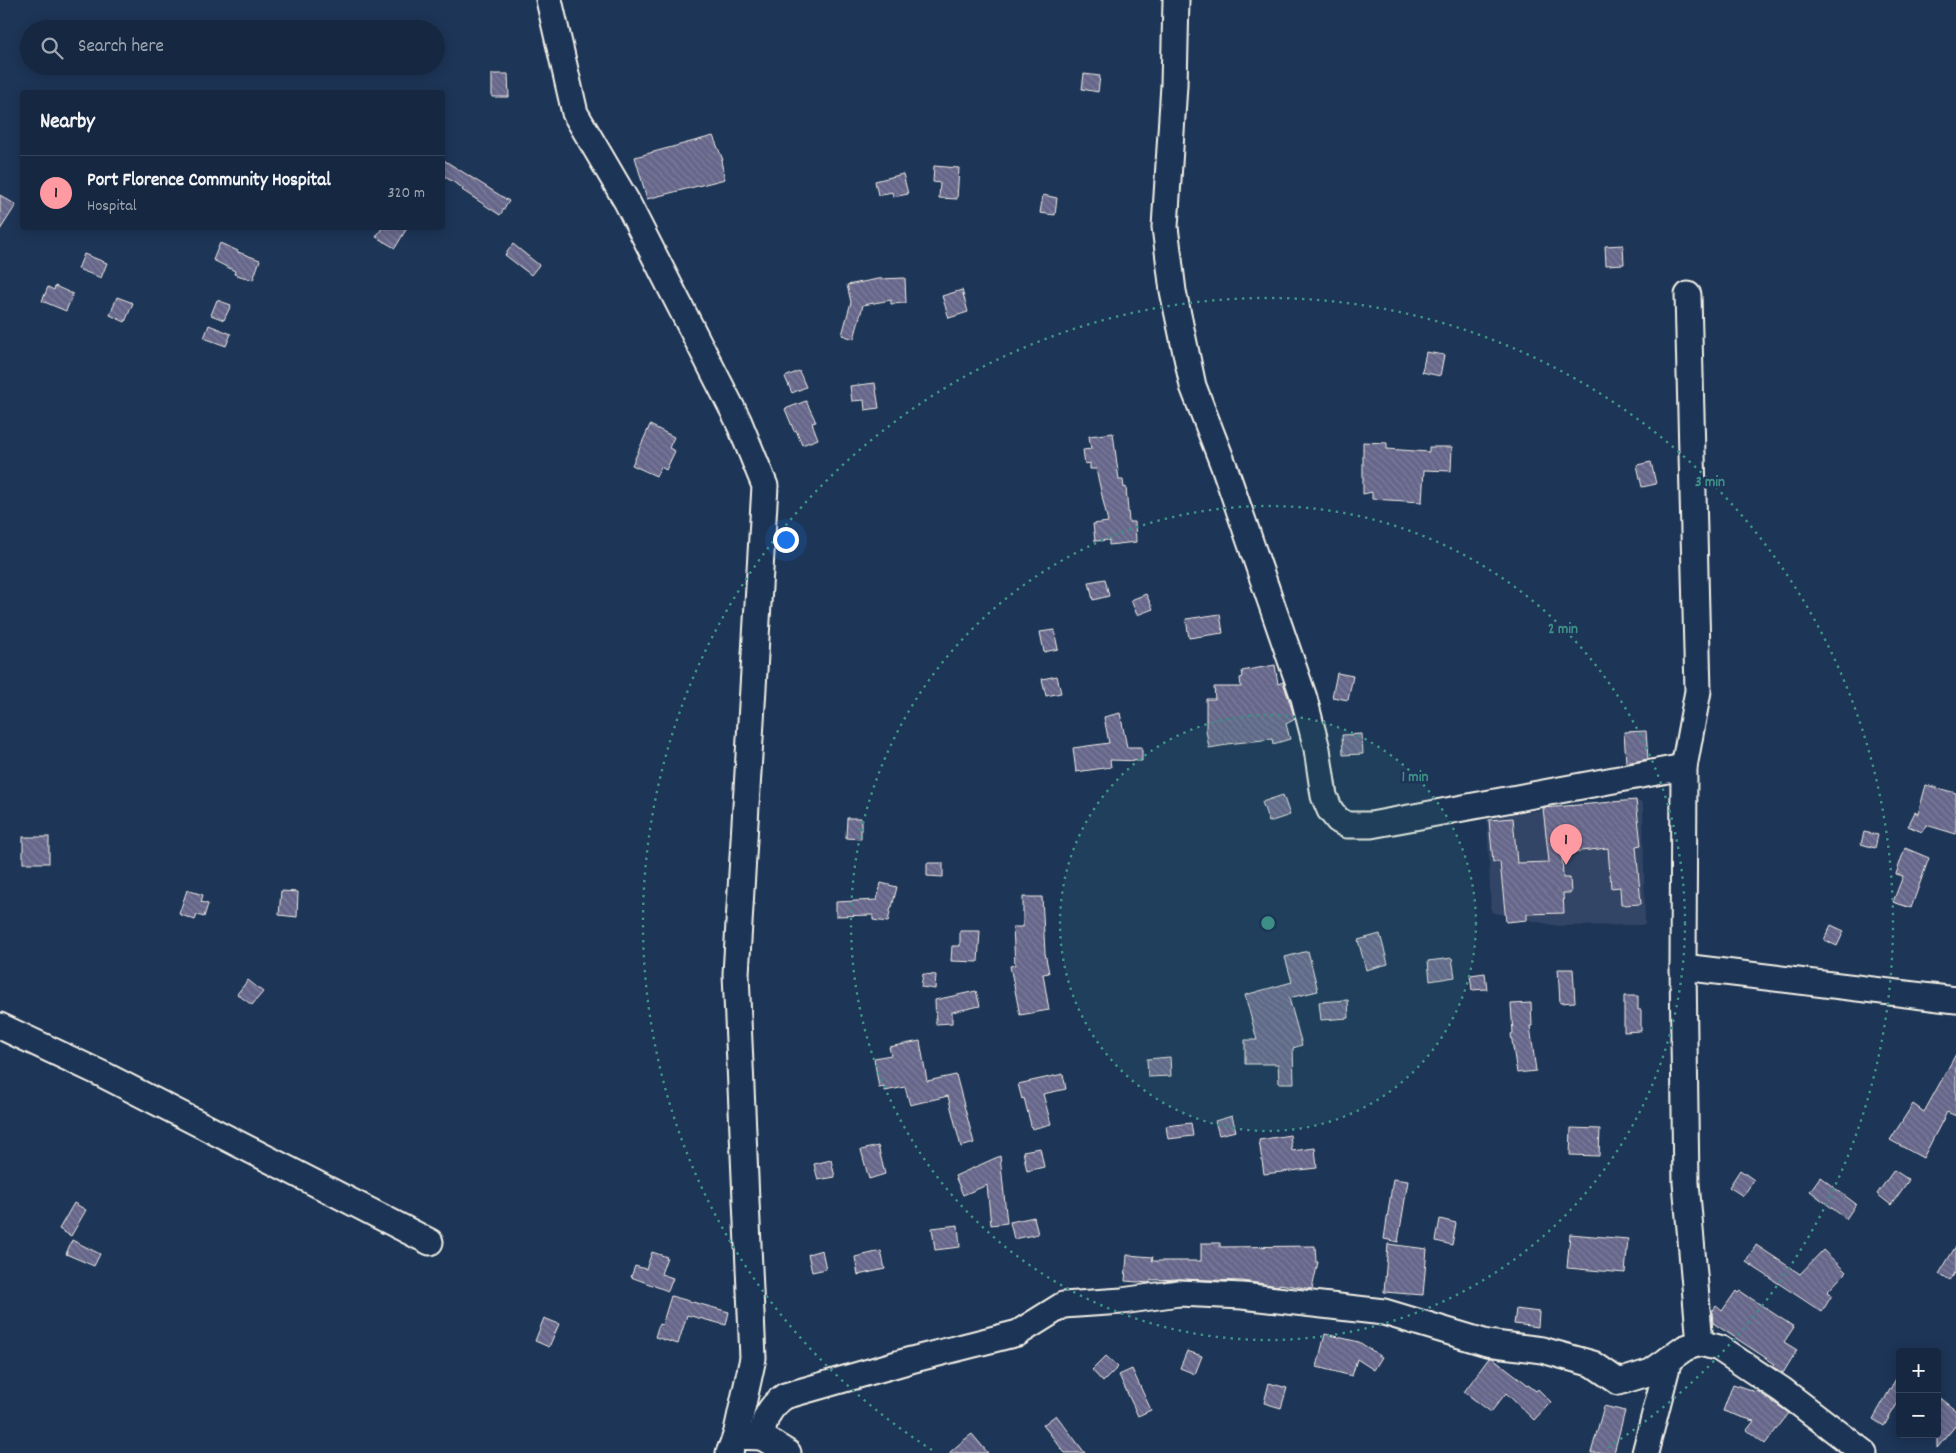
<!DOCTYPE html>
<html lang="en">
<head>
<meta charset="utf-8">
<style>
	:root { --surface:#162841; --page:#1f3048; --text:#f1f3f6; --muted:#9ea6b1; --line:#35445a; --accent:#ff9aa2 }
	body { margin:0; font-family:Dekko,sans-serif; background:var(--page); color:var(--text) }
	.controls { position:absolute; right:15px; bottom:15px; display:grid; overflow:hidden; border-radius:5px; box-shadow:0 2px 12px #0003 }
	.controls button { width:45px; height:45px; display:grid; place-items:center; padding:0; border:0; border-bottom:1px solid var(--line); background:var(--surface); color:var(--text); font:25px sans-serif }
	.you { position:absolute; left:785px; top:539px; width:18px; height:18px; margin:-12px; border:4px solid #fff; border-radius:50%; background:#1a73e8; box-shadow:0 0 0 8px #1a73e833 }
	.badge { display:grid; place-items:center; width:32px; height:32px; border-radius:50%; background:var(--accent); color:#111; font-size:16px; font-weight:700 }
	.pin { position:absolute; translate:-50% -41px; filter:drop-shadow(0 1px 2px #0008) }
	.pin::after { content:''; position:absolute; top:26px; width:18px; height:15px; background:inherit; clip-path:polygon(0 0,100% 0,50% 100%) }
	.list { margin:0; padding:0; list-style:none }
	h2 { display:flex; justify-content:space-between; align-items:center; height:65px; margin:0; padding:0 20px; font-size:21px }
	h2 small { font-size:16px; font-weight:400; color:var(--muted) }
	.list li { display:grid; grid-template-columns:32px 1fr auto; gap:15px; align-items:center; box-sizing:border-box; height:75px; padding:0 20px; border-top:1px solid var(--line) }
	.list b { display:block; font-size:19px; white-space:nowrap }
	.list p { margin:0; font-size:16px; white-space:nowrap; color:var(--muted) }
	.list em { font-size:16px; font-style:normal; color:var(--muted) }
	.icon { flex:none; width:28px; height:28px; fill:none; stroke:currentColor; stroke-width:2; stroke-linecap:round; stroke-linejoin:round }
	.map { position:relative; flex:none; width:1956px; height:1453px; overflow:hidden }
	.search { position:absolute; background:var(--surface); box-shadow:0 2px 12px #0003; left:20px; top:20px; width:425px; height:55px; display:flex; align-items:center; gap:12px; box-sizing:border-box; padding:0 18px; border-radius:28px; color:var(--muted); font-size:19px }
	.panel { position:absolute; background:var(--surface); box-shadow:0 2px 12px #0003; left:20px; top:90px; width:425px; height:140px; border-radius:5px }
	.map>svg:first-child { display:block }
	.built { fill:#346 }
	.building { fill:url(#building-back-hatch); stroke:#f4f1e8 }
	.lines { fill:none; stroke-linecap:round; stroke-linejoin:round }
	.minor-casing { stroke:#f4f1e8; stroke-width:29 }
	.minor { stroke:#1d3557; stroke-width:25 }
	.ring { fill:none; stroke:#3d8f86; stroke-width:2.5; stroke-dasharray:2.5 5 }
	.centre { fill:#3d8f86; stroke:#1d3557; stroke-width:2.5 }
	.ring-label { font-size:15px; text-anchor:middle; font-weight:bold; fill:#3d8f86; stroke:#1d3557; stroke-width:5; stroke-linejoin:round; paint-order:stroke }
</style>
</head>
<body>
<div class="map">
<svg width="1956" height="1453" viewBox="0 0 1956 1453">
	<defs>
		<pattern id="building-back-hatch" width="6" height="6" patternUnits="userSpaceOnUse" patternTransform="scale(1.25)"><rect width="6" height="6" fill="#65668a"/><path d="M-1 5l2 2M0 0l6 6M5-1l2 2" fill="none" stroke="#7c7c9a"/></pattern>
	</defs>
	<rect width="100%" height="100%" fill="#1d3557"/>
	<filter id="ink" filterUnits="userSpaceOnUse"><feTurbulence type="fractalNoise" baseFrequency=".02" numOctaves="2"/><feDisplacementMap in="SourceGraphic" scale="10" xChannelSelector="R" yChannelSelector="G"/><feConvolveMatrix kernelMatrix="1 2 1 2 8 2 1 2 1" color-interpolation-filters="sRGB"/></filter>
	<g filter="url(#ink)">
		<polygon class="built" points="1629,799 1643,803 1645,925 1558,926 1491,912 1487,817"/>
		<g class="building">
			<polygon points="492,74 508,74 509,97 492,97"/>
			<polygon points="1084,74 1100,76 1098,92 1082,89"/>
			<polygon points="713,136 723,160 721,161 725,179 647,199 635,157"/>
			<polygon points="442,159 509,201 500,215 462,190 463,188 442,175"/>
			<polygon points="934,166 959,168 957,199 939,198 940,183 933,182"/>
			<polygon points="903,174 908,194 893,197 892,192 878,195 875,181"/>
			<polygon points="0,195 16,205 0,230"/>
			<polygon points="1043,195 1057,198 1055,215 1040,213"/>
			<polygon points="382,228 407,228 395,248 376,237"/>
			<polygon points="220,243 238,251 238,252 260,260 253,280 234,274 235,271 213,260"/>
			<polygon points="513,244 539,265 531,275 505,255"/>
			<polygon points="1623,245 1624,264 1606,265 1605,246"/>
			<polygon points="84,254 107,263 101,278 78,269"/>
			<polygon points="905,278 906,303 891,304 891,300 863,305 854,339 842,335 851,302 847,285 878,279"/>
			<polygon points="55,286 73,294 66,311 42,301 48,287 54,290"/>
			<polygon points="962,290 968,312 949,318 942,296"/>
			<polygon points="117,297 133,303 125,322 110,315"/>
			<polygon points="217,300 231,305 224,320 211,315"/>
			<polygon points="209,325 231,334 226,346 204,338"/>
			<polygon points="1426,352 1444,355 1440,376 1422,372"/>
			<polygon points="799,371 806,387 792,393 785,377"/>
			<polygon points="875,383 879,408 865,410 864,400 852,401 850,386"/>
			<polygon points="806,401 816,422 812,423 818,439 802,445 796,430 794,431 785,409"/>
			<polygon points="650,425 674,437 669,448 675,451 666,470 661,467 656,476 632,465"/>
			<polygon points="1113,433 1119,480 1123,480 1124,488 1126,487 1129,522 1135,522 1136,542 1109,545 1109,540 1095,541 1093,524 1108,522 1096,469 1090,469 1090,463 1085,464 1083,450 1091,449 1089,436"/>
			<polygon points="1363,442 1387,443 1387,449 1429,452 1429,447 1452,447 1451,471 1424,470 1422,502 1372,499 1372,492 1363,494"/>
			<polygon points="1651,462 1656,484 1642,487 1637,465"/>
			<polygon points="1105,579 1109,596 1093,600 1089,582"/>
			<polygon points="1146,594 1153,609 1137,615 1131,600"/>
			<polygon points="1220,614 1223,633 1189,638 1186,619"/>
			<polygon points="1054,630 1058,649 1044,652 1040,632"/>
			<polygon points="1275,665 1278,684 1283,682 1295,719 1286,724 1290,739 1273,744 1272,739 1227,744 1227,745 1209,748 1206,730 1206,699 1215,699 1214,687 1241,687 1240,678 1243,677 1242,671"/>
			<polygon points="1337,673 1353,676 1348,700 1332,697"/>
			<polygon points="1057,676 1061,693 1046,696 1042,679"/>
			<polygon points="1120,713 1127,747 1142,747 1142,761 1110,760 1111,767 1076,772 1073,748 1109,743 1104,717"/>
			<polygon points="1646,731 1648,759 1626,763 1624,732"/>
			<polygon points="1362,734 1363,754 1343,755 1342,735"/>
			<polygon points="1926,785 1956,793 1956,834 1926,825 1922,832 1908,826 1915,812 1918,814"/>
			<polygon points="1283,795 1290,815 1269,822 1262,802"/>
			<polygon points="1636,800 1641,845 1636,846 1641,904 1621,905 1620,887 1611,888 1608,848 1562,853 1563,878 1570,878 1571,893 1563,893 1564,913 1527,914 1527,920 1506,922 1500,862 1493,862 1489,820 1513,818 1517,863 1549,862 1543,808"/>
			<polygon points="847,818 861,818 861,839 846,838"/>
			<polygon points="1864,832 1878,835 1875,848 1861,844"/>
			<rect x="23" y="837" width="26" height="26"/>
			<polygon points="1905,848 1929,858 1911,908 1893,902 1903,876 1896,874"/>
			<polygon points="927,863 943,863 943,877 927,876"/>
			<polygon points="881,883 897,887 892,907 891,907 888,922 873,920 873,915 836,916 836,902 877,900"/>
			<polygon points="187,890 203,895 201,902 208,904 204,917 197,915 195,920 179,914"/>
			<polygon points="281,891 298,892 297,917 279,915"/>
			<polygon points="1023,897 1042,897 1045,953 1049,973 1043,974 1049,1010 1020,1015 1010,966 1015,965 1013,927 1023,927"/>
			<polygon points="1831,925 1844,931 1837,946 1824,940"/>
			<polygon points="960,931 980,931 978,962 951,961 952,946 960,946"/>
			<polygon points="1380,934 1388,964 1366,970 1358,940"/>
			<polygon points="1308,951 1318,991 1289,998 1302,1045 1293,1048 1294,1083 1279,1083 1278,1064 1245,1064 1245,1040 1257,1040 1245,995 1292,982 1285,957"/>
			<polygon points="1452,958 1455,977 1430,981 1428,961"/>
			<polygon points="1558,969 1573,969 1575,1002 1560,1003"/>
			<polygon points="1485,973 1487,989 1472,990 1470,975"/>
			<polygon points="923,974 936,975 935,989 921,987"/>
			<polygon points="248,980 263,992 252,1005 237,994"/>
			<polygon points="976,991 980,1006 952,1012 952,1023 936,1024 935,1000"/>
			<polygon points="1624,996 1638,996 1638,1010 1641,1010 1641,1031 1624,1032"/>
			<polygon points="1348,1000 1349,1018 1321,1020 1319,1002"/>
			<polygon points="1531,1003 1532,1026 1530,1026 1536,1071 1517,1073 1511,1034 1513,1033 1511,1004"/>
			<polygon points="920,1041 927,1081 956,1075 974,1143 961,1147 948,1096 910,1105 905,1087 885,1091 884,1087 879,1088 874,1058 891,1055 889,1047"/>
			<polygon points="1956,1054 1956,1116 1947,1112 1923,1158 1890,1140 1913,1104 1924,1112"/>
			<polygon points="1170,1057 1171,1076 1148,1077 1147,1059"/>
			<polygon points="1063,1074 1066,1089 1043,1094 1051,1124 1032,1129 1024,1098 1022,1099 1018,1084"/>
			<polygon points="1232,1116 1236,1131 1219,1135 1215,1121"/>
			<polygon points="1191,1123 1193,1136 1168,1139 1166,1126"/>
			<polygon points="1571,1128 1600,1129 1599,1156 1570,1155"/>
			<polygon points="1290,1135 1292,1151 1315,1148 1317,1168 1264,1174 1259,1140"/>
			<polygon points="878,1146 885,1174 869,1179 861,1150"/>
			<polygon points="1040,1148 1044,1167 1027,1171 1023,1151"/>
			<polygon points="1000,1156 1007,1223 991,1225 987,1185 963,1195 955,1176"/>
			<polygon points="831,1160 835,1177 818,1180 814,1164"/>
			<polygon points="1740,1170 1754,1180 1743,1196 1729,1187"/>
			<polygon points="1894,1170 1909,1180 1891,1205 1877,1194"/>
			<polygon points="1820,1177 1856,1204 1846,1219 1810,1191"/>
			<polygon points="1393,1179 1408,1181 1398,1242 1384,1239"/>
			<polygon points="74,1203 86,1210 71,1236 59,1229"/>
			<polygon points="1034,1217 1038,1234 1014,1239 1010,1222"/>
			<polygon points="1440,1219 1456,1223 1452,1245 1436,1241"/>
			<polygon points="958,1225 960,1247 935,1250 932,1228"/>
			<polygon points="1570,1234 1628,1239 1625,1273 1567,1268"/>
			<polygon points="72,1240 100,1254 94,1266 66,1254"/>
			<polygon points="1201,1243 1220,1243 1220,1247 1315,1246 1316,1262 1318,1262 1312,1289 1279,1284 1279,1286 1242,1281 1180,1279 1151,1280 1149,1283 1125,1281 1127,1255 1153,1257 1152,1261 1201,1261"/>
			<polygon points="1388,1244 1427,1249 1423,1295 1384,1292"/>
			<polygon points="1756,1245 1800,1274 1823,1250 1846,1272 1827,1292 1832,1295 1822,1312 1746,1262"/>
			<polygon points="1956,1246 1956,1271 1950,1281 1939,1274"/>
			<polygon points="822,1250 826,1269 812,1272 808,1254"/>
			<polygon points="881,1251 885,1269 858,1275 855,1257"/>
			<polygon points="652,1252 667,1257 661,1274 673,1278 668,1291 631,1277 635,1266 646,1269"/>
			<polygon points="1736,1291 1738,1293 1740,1291 1794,1327 1784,1342 1797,1350 1783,1373 1773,1367 1775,1364 1713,1323 1712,1312 1716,1306 1722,1311"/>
			<polygon points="671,1296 729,1312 726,1325 687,1315 678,1344 655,1337 659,1324 662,1325"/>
			<polygon points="1516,1309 1539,1312 1538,1327 1514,1324"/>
			<polygon points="544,1318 559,1324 549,1347 535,1341"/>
			<polygon points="1325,1334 1359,1342 1382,1357 1374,1370 1357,1359 1352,1376 1317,1367"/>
			<polygon points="1187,1351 1202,1356 1195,1374 1180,1368"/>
			<polygon points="1106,1356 1118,1367 1103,1382 1092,1370"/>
			<polygon points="1489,1358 1493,1358 1536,1391 1538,1389 1551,1402 1534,1420 1506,1393 1491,1412 1464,1392"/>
			<polygon points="1132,1369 1151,1410 1138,1416 1119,1375"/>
			<polygon points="1900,1372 1900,1399 1884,1426 1873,1419"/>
			<polygon points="1269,1383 1287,1388 1281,1408 1264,1403"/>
			<polygon points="1733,1384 1756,1392 1757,1391 1789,1413 1765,1444 1747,1430 1754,1421 1723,1411"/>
			<polygon points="1937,1396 1956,1411 1956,1425 1937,1448"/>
			<polygon points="1604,1406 1625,1411 1614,1453 1591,1453"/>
			<polygon points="1056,1415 1085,1453 1065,1453 1043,1425"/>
			<polygon points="972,1434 988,1453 949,1453 964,1440"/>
		</g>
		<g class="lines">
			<defs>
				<g id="minor">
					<polyline points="549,0 575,113 627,202 738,420 765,486 736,974 753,1358 736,1436"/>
					<polyline points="1176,0 1174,85 1165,227 1173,291 1193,386 1225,469 1304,698 1317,749 1324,796 1330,810 1338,820 1347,825 1371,825 1684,767"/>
					<polyline points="1688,295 1698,691 1684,767 1683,967 1686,1183 1700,1343"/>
					<polyline points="1683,967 1956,1000"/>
					<polyline points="0,1026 104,1075 430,1242"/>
					<polyline points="762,1437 788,1453"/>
					<path d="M729,1453l7,-17 26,1c1,-18 8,-31 23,-41l126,-36 107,-27 45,-28 59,-4 57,-8 63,3 142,16 103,31 55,7 51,14 26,18 32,-10 34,-24 15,-5 19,5 63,42 82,63"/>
					<polyline points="1645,1453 1669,1359"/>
				</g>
			</defs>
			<use href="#minor" class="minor-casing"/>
			<use href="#minor" class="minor"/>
		</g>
	</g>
	<circle cx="1268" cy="923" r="208" fill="#3d8f86" fill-opacity=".12"/>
	<g class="ring">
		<circle cx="1268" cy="923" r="208"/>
		<circle cx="1268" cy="923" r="417"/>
		<path d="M932 1450A625 625 0 1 1 1604 1450"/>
	</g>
	<circle cx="1268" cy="923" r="8" class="centre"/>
	<g class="ring-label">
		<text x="1710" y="486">3 min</text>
		<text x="1563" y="633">2 min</text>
		<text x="1415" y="781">1 min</text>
	</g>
</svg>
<div class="controls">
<button>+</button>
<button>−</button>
</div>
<div class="you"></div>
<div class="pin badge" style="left:1566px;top:865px">1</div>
<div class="search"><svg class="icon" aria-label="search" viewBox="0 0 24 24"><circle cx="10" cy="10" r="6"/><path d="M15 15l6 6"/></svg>Search here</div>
<section class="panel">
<h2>Nearby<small></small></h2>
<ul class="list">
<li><span class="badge">1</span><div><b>Port Florence Community Hospital</b><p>Hospital</p></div><em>320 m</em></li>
</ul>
</section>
</div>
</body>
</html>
